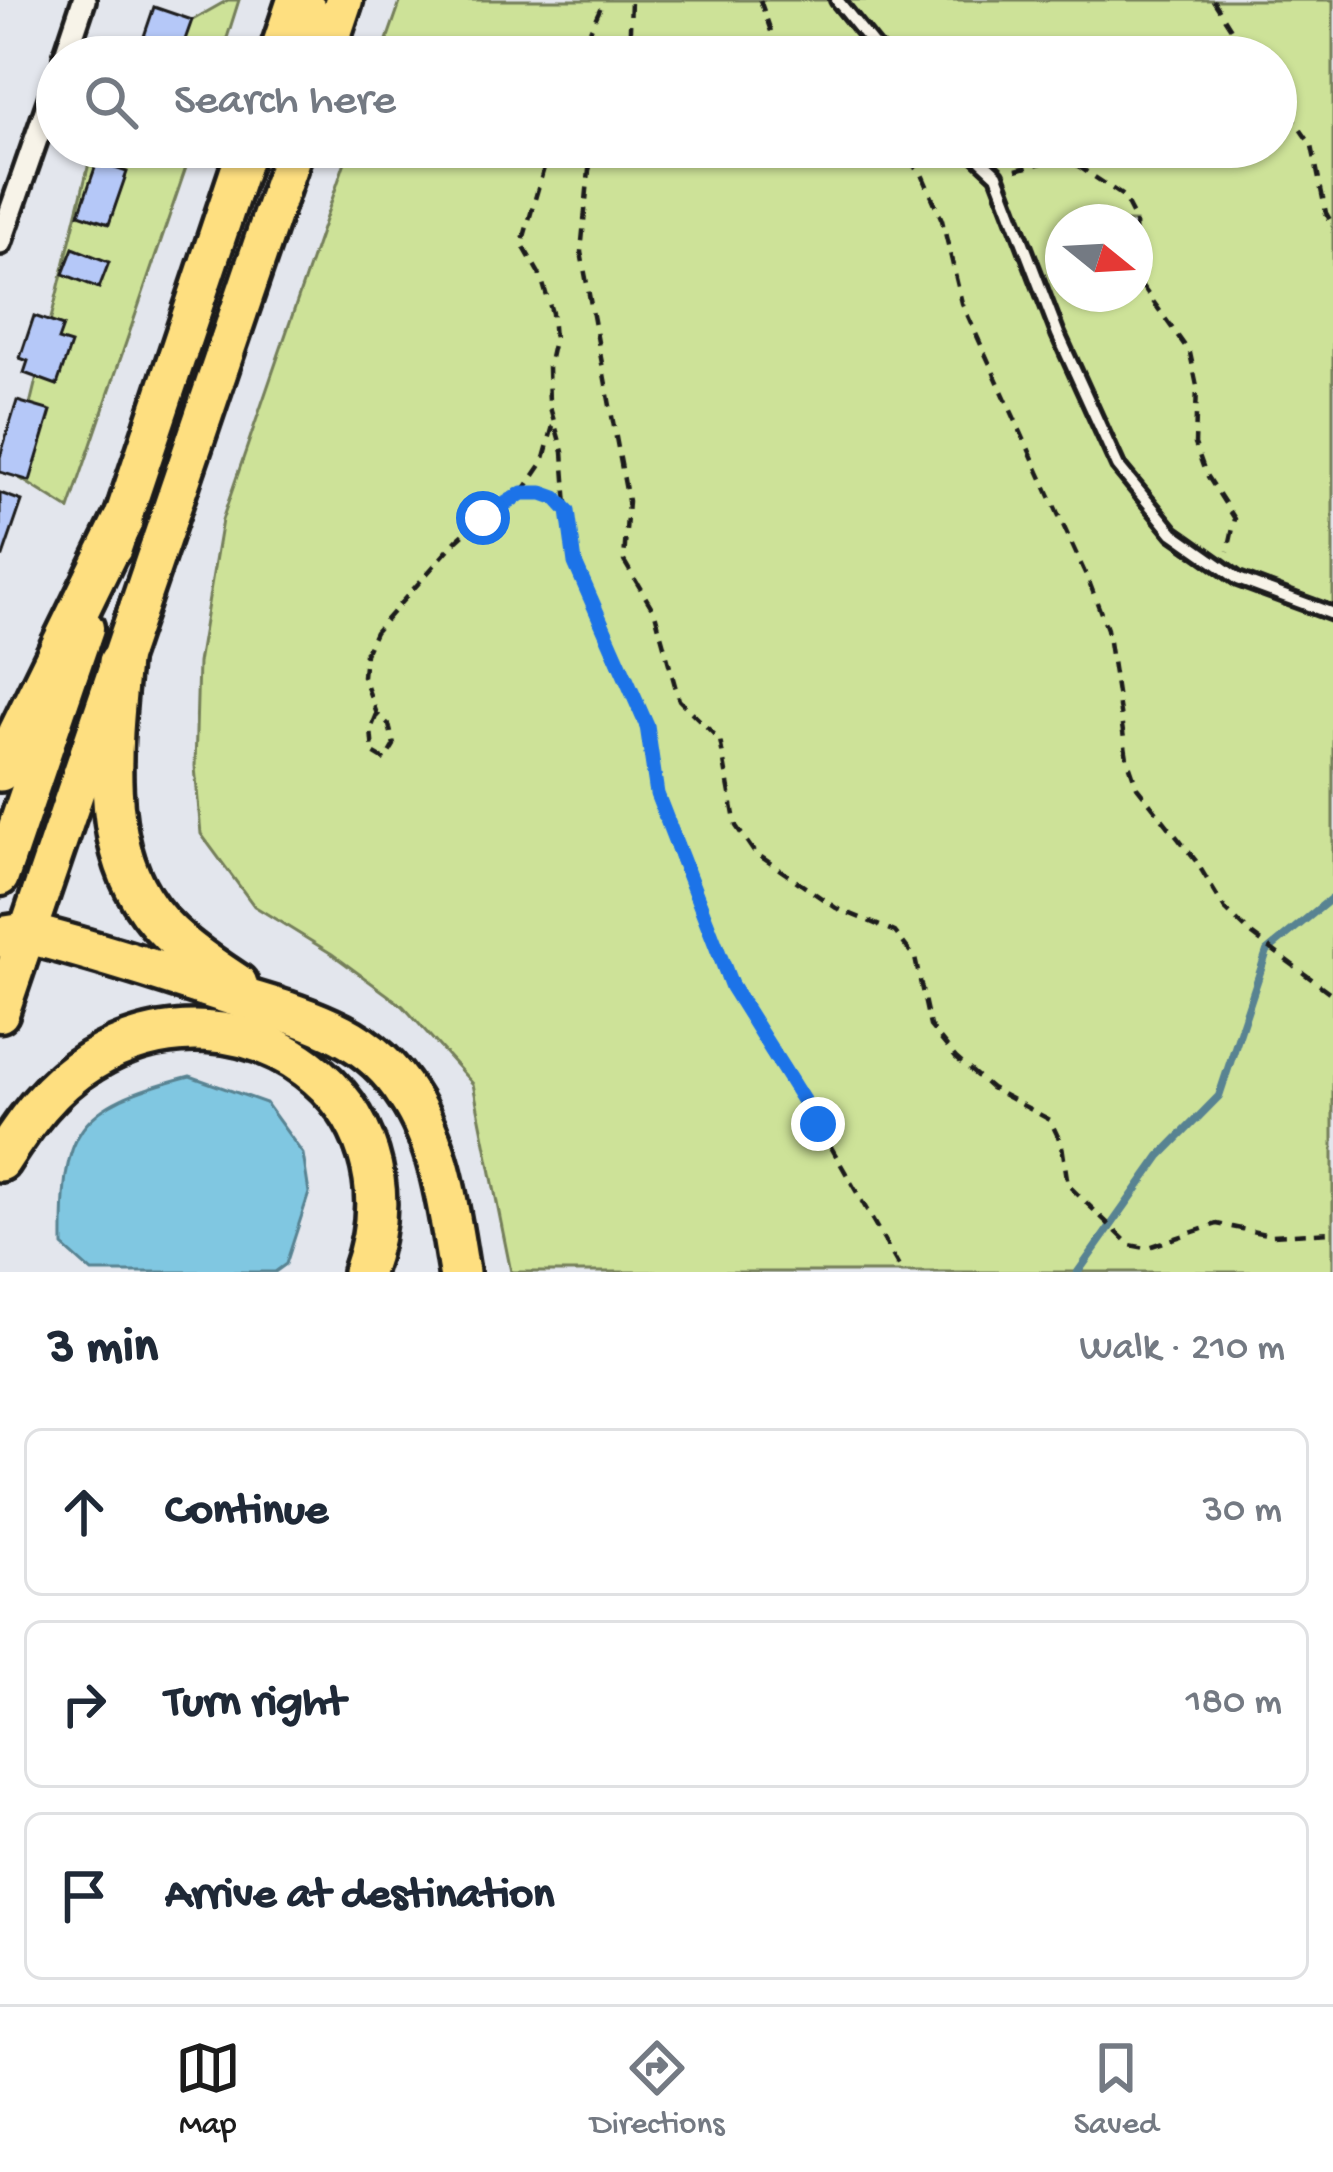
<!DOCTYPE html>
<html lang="en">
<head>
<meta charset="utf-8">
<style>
	:root { --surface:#fff; --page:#f6f6f7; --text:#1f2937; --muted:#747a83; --line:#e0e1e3; --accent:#1c1c1c }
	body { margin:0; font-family:"Gochi Hand",sans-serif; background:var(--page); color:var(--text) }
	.compass { position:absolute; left:1045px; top:204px; width:108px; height:108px; border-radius:50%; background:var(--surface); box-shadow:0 3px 9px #0004; rotate:108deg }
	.stop { position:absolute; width:36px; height:36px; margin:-27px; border:9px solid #1a73e8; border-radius:50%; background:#fff }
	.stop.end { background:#1a73e8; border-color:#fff; box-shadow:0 3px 12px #0008 }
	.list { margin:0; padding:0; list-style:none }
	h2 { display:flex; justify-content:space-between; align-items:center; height:156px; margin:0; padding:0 48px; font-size:51px }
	h2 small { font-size:39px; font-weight:400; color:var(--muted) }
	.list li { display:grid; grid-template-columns:78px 1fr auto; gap:36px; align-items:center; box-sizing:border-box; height:168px; margin:0 24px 24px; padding:0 24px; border:3px solid var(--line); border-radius:18px }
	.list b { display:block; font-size:45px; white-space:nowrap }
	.list em { font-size:39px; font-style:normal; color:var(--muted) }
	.icon { flex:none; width:66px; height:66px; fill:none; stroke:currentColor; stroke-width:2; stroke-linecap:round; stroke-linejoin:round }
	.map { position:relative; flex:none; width:1333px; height:1272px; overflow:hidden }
	.search { position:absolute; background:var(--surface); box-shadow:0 3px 9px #0004; left:36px; right:36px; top:36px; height:132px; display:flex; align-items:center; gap:30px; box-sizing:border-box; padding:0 42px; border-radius:66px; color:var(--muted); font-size:45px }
	.sheet { height:732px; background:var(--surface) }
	nav { display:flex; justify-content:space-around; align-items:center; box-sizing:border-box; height:168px; border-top:3px solid var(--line); background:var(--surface); font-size:33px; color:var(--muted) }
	nav a { display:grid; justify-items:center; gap:6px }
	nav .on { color:var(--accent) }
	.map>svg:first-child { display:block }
	.green { fill:#cde298; stroke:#747f5a; stroke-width:3; fill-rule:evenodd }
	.water { fill:#80c7e1; stroke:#588392; stroke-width:3 }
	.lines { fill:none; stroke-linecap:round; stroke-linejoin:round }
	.stream { stroke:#588392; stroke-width:8 }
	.building { fill:#b5c8f8; stroke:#1c1c1c; stroke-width:3 }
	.service-casing { stroke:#1c1c1c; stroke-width:20 }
	.minor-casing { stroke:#1c1c1c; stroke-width:30 }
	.primary-casing { stroke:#1c1c1c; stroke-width:45 }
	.motorway-casing { stroke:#1c1c1c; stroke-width:48 }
	.path { stroke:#1c1c1c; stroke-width:4.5; stroke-dasharray:12 9; stroke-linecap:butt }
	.service { stroke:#f7f3e8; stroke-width:10 }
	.minor { stroke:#f7f3e8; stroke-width:21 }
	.primary { stroke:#fedf80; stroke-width:36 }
	.motorway { stroke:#fedf80; stroke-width:39 }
	.route { stroke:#1a73e8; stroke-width:15 }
</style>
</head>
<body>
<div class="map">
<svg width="1333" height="1272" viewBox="0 0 1333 1272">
	<rect width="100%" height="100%" fill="#e3e6ed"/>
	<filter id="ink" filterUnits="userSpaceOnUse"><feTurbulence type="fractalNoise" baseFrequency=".00833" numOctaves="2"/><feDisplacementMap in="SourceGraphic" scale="24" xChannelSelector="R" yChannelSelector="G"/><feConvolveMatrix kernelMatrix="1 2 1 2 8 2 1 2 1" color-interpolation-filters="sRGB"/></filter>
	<g filter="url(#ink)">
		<g class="green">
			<polygon points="228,0 239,0 221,57 127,57"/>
			<path d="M401,0h932v1272h-822l-38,-188 -70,-78 -71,-52 -78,-48 -53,-72 -6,-67 3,-104 24,-143 128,-373h926v-90h-895zM1063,222h72v72h-72z"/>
			<polygon points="93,147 193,147 69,509 13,474"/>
		</g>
		<path class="water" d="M190,1076l76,27 37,51 6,39 -23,71 -11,8h-183l-29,-26c-1,-117 12,-140 127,-170z"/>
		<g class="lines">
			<polyline class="stream" points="1078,1272 1160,1156 1219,1096 1267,951 1333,897"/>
		</g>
		<g class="building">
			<polygon points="154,7 192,20 179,57 157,57 139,51"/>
			<polygon points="97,162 127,172 109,224 79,214"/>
			<polygon points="73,248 109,262 99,288 63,274"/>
			<polygon points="34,316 63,326 58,340 71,344 57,385 24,373 28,361 20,358"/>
			<polygon points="17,401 51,411 30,481 0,472 0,457"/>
			<polygon points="0,493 22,501 3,556 0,555"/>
		</g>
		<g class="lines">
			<defs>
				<g id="service">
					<polyline points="837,0 883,57"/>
					<polyline points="967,147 997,175 1058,334 1118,466 1173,533 1220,566 1238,579 1333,614"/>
				</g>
				<g id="minor">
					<polyline points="65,57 84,0"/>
					<polyline points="0,243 57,79"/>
				</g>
				<g id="primary">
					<polyline points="299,0 310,13 318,57"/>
					<polyline points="277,57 296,0"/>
					<polyline points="325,57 344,0"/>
					<polyline points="113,548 247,147"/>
					<polyline points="0,877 85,628"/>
					<polyline points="0,1013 295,147"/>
				</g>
				<g id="motorway">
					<path d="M119,662c-7,75 -19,169 22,236 22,37 61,63 96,86"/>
					<polyline points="0,771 122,522"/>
					<path d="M0,937l25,-4c65,16 130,37 194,58 41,13 84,23 122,43 27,14 51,36 67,62 34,51 41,117 51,176"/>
					<path d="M0,1161c25,-39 50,-75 91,-100 151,-91 335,39 272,211"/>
				</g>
			</defs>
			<use href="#service" class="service-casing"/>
			<use href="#minor" class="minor-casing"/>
			<use href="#primary" class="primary-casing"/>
			<use href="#motorway" class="motorway-casing"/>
			<g class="path">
				<polyline points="760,0 780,57"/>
				<polyline points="1213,0 1249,57"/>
				<polyline points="578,57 604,0"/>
				<polyline points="629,57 631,0"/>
				<polyline points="1276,95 1312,146 1326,213 1333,225"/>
				<polyline points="550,147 522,244 541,277 552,313 554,340 548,367 549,404 563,452 569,534 575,563 647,726 657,794 732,987 818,1124 902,1272"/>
				<polyline points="597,147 589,170 581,252 628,501 624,561 655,613 679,700 720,740 736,826 754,852 836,908 895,932 915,958 930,1026 956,1058 991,1088 1050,1120 1062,1145 1068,1185 1130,1245 1146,1248 1217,1224 1271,1235 1333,1232"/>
				<polyline points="892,147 921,172 942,220 962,303 1090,584 1107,629 1127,758 1137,787 1196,861 1225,909 1250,933 1333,995"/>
				<polyline points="912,147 919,167"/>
				<polyline points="1016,170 1053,160 1078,166 1123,196 1135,219 1136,259 1142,286 1190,353 1197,386 1195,444 1205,472 1235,519 1228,551"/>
				<path d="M522,493c21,0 31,3 46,18"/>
				<polyline points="377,714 371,729 373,753 385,760 394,745 389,725 377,714 363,676 365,654 375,632 457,540 483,517 522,493 543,462 554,422"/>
			</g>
			<use href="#service" class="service"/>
			<use href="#minor" class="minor"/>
			<use href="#primary" class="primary"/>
			<use href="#motorway" class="motorway"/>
		</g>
	</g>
	<g class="lines" filter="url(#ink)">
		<polyline class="route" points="483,518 522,493 542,493 556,498 568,511 575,563 647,726 657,794 732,987 818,1124"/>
	</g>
</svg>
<svg class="compass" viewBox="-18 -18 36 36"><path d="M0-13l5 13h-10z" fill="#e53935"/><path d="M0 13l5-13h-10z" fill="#747a83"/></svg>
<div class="stop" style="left:483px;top:518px"></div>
<div class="stop end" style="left:818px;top:1124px"></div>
<div class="search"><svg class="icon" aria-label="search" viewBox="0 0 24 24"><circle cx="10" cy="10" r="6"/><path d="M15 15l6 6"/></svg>Search here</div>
</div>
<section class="sheet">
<h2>3 min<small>Walk · 210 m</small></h2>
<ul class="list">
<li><svg class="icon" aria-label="ahead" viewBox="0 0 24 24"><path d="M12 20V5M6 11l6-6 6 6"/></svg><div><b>Continue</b></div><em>30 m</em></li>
<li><svg class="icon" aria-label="right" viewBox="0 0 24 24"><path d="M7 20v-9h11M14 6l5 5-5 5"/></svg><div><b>Turn right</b></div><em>180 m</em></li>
<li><svg class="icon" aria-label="arrive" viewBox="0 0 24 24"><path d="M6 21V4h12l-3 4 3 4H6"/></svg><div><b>Arrive at destination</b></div></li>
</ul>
</section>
<nav>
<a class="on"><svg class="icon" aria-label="map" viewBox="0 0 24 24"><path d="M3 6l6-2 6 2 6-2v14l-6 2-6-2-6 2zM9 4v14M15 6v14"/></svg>Map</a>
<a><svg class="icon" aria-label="directions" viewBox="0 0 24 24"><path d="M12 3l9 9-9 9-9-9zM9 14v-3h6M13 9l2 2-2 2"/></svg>Directions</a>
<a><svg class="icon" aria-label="saved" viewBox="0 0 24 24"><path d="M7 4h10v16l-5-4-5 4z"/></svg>Saved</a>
</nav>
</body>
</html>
